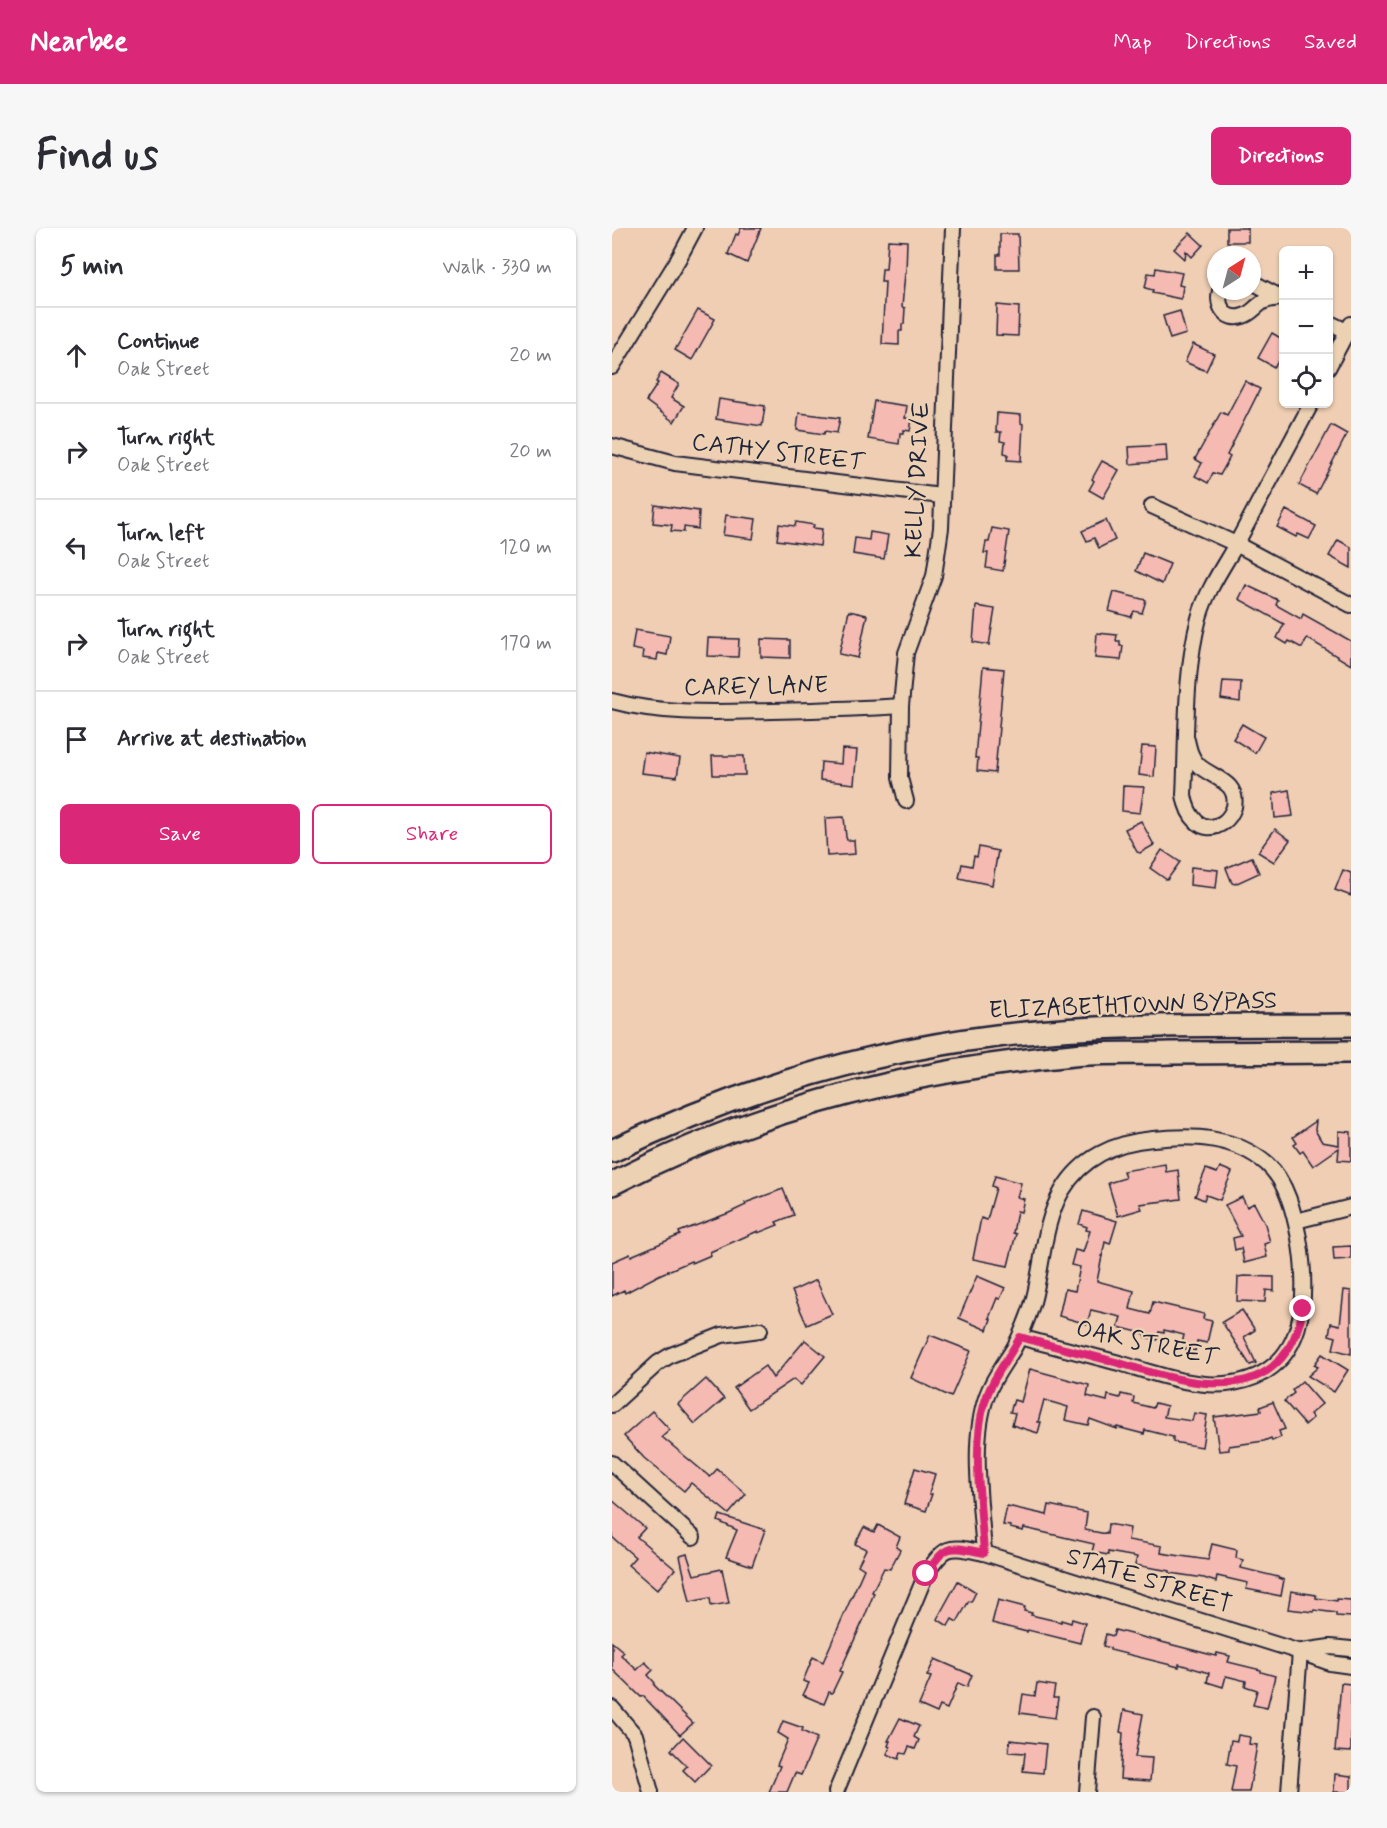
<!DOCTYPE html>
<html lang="en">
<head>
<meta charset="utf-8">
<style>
	:root { --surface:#fff; --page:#f7f7f7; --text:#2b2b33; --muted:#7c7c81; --line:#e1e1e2; --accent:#db2777 }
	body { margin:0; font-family:Mynerve,sans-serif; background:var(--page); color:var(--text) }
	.controls { position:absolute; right:18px; top:18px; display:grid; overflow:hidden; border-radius:9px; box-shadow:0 2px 4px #0004 }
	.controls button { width:54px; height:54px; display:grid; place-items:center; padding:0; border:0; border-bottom:2px solid var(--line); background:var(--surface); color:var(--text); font:30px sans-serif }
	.compass { position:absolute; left:595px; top:18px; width:54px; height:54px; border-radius:50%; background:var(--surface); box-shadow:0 2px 4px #0004; rotate:36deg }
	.stop { position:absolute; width:18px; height:18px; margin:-14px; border:4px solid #db2777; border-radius:50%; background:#fff }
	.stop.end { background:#db2777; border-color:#fff; box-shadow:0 2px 6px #0008 }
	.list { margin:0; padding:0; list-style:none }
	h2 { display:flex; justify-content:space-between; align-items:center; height:78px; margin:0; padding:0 24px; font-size:26px }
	h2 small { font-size:20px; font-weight:400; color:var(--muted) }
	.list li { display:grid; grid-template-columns:39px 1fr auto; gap:18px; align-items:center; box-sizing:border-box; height:96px; padding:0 24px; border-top:2px solid var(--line) }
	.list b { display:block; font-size:22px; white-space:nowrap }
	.list p { margin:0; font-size:20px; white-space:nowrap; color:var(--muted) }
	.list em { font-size:20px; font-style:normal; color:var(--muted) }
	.actions { display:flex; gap:12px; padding:18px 24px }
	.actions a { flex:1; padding:14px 0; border:2px solid var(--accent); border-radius:9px; text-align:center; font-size:21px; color:var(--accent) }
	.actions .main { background:var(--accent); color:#fff }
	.icon { flex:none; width:33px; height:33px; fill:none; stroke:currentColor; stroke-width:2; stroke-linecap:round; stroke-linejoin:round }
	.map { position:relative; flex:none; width:739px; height:1564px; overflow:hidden; border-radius:9px }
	header { display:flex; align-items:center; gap:36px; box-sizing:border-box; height:84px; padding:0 30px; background:var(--accent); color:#fff }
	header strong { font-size:28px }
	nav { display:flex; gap:33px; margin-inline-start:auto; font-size:21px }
	.intro { display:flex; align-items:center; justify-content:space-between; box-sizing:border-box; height:144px; padding:0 36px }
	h1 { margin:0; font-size:42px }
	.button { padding:15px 27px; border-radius:9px; background:var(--accent); color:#fff; font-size:21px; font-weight:700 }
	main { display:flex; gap:36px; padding:0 36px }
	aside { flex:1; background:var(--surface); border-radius:9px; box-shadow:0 2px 4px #0004 }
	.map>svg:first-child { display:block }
	.building { fill:#f5bab2; stroke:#22223b; stroke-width:1.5 }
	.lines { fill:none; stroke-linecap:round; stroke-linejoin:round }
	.minor-casing { stroke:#22223b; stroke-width:18 }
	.highway-casing { stroke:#22223b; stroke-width:26 }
	.minor { stroke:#ecd2b3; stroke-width:14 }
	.highway { stroke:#ecd2b3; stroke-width:21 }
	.route { stroke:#db2777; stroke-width:8 }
	.labels { text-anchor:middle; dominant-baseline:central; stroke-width:4.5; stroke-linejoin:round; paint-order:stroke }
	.street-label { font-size:24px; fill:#22223b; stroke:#ecd2b3 }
</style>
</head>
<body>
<header>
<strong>Nearbee</strong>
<nav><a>Map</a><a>Directions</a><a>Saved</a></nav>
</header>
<div class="intro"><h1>Find us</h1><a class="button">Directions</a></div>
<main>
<aside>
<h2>5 min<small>Walk · 330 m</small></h2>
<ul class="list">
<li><svg class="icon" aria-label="ahead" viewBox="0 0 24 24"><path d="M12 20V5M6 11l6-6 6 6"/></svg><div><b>Continue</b><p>Oak Street</p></div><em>20 m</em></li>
<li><svg class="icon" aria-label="right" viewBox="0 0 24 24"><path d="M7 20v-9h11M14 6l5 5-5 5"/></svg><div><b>Turn right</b><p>Oak Street</p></div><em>20 m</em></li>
<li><svg class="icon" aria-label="left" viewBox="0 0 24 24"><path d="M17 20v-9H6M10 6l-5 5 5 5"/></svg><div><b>Turn left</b><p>Oak Street</p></div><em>120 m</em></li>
<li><svg class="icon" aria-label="right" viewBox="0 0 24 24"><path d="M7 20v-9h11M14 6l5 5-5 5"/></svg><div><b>Turn right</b><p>Oak Street</p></div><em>170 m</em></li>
<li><svg class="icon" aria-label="arrive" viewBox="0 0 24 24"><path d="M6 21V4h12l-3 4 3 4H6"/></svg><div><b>Arrive at destination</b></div></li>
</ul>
<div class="actions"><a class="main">Save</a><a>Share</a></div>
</aside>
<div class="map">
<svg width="739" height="1564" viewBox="0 0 739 1564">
	<rect width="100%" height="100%" fill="#efceb3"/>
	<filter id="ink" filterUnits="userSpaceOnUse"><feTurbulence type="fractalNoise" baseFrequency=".0167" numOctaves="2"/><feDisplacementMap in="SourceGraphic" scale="12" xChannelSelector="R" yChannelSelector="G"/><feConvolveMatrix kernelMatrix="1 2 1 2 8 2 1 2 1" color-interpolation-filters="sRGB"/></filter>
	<g filter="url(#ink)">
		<g class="building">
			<polygon points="129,0 149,0 135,35 116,26 124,6 126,7"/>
			<rect x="615" y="0" width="21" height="14"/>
			<polygon points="578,5 591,17 580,29 574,23 573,31 562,21"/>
			<polygon points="388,6 406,6 407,41 385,41 385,27 388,27"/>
			<polygon points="276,12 295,13 294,45 293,45 290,79 293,80 292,96 290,96 290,103 287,103 287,117 270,116 273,54 269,54 270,41 274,41"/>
			<polygon points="544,40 570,45 567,57 571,58 569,71 540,65 541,62 533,60 536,45 543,46"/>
			<polygon points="385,77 407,79 406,108 384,107"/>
			<polygon points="86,82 103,91 80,132 63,122"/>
			<polygon points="568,83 574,106 558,111 551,88"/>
			<polygon points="660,105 672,112 672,127 662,139 646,130"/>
			<polygon points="581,116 602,126 594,143 573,134"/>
			<polygon points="49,145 67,156 59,170 72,178 62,194 34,173 46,155 44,154"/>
			<polygon points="633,153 648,161 615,227 618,229 608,247 601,245 596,255 583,248 590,235 583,231 609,184 615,187"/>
			<polygon points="107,171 153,178 150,198 104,191"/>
			<polygon points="262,173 295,178 293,190 300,191 298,203 292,202 292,205 288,205 287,216 256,211"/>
			<polygon points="187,185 228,190 225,205 213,203 212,206 185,202"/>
			<polygon points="385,185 409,187 409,195 411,196 409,233 395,232 396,226 392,225 393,214 388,213 389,204 384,204"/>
			<polygon points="719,197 735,206 704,266 687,257"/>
			<polygon points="554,217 555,233 518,236 517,219"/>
			<polygon points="490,233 507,242 491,270 477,262 482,253 480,251"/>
			<polygon points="43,277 87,283 86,301 72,299 72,304 59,303 60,297 41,295"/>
			<polygon points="674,282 704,298 697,311 686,306 684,309 665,299"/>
			<polygon points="114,287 144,291 141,311 111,307"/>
			<polygon points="494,292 503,312 487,320 482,310 475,313 470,303"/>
			<polygon points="184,294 202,297 201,300 210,301 208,318 165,312 167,296 183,298"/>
			<polygon points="380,300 397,303 391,343 374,340 376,325 372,325 374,314 377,314"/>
			<polygon points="258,304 276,307 272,331 241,326 243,310 257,312"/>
			<polygon points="726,312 739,319 739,340 717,328"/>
			<polygon points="531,325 558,336 550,356 524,343"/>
			<polygon points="634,357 666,372 664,377 689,391 691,386 739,413 739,437 695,410 690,420 677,413 675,416 665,410 672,396 627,371"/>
			<polygon points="502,364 534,372 530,385 522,383 519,389 497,383"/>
			<polygon points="364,378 383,381 377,417 361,414"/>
			<polygon points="237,383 255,387 246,430 227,426"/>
			<polygon points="23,402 58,408 55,427 46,425 45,432 30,430 31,423 20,421"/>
			<polygon points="485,405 505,407 504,413 508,413 508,418 511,418 509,432 483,430"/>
			<polygon points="96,410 127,411 126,429 95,428"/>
			<polygon points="149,411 178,412 178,430 149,429"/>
			<polygon points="371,439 392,441 383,545 365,543 366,530 363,530"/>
			<polygon points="611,453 629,454 628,474 609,471"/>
			<polygon points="630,496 652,509 643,525 621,511"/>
			<polygon points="530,518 544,519 542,549 527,547"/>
			<polygon points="230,521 245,522 242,556 208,552 209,534 229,536"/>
			<polygon points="32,524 68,530 65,549 29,545"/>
			<polygon points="100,528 132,528 133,547 101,547"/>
			<polygon points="511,558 532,559 528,585 510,583"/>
			<polygon points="677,562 681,588 663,590 661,565"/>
			<polygon points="232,589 234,609 235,612 242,612 243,626 215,628 213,590"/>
			<polygon points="529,593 542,617 528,625 525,624 513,601"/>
			<polygon points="663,601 678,612 662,634 646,624"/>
			<polygon points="367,619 386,623 380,657 347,650 350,636 360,638 362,628 365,629"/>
			<polygon points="550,622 568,634 555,652 538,640"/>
			<polygon points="640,629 647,645 623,656 620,655 614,640"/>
			<polygon points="579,639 606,642 604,660 578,657"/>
			<polygon points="731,642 739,645 739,668 723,662"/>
			<polygon points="704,893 703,902 710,914 727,917 727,903 739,904 739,933 726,932 727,920 701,938 691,923 688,925 682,917 685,915 681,909"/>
			<polygon points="553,936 554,944 566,942 569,971 528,976 530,981 506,988 496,955 513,950 511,943"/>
			<polygon points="608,939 620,944 608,972 594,967 592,972 583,968 594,941 605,945"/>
			<polygon points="383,948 409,955 405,969 412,971 409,984 405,983 401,1005 404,1006 396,1038 361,1031 369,990 375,992 384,960 380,958"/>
			<polygon points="171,961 182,987 164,994 166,997 146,1005 146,1003 98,1024 99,1027 80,1035 79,1033 49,1046 13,1065 12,1062 0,1068 0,1034 18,1026 19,1028 68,1007 67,1004 117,985 134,977 133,975"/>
			<polygon points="630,969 635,979 642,975 653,996 658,1014 652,1016 655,1029 632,1035 629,1020 623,1022 621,1010 629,1008 613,977"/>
			<polygon points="471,983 505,993 498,1016 493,1014 485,1053 522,1063 518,1081 538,1086 541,1074 592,1086 591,1091 600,1093 595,1115 585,1113 583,1123 569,1120 572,1107 552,1102 552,1105 547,1104 545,1112 533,1109 534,1106 506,1099 509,1089 479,1082 475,1096 447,1088 453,1061 463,1063 468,1039 459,1037 463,1022 471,1024 478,1003 474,1002 475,999 467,996"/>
			<polygon points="739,1018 739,1031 722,1032 721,1019"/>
			<polygon points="365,1048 393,1060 388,1071 385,1070 377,1090 379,1091 375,1102 347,1090"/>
			<polygon points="632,1048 662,1049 662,1063 654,1062 653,1074 625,1073 626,1049"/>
			<polygon points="204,1052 220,1086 195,1097 180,1063"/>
			<polygon points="732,1062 739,1063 739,1126 721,1121 724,1109 717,1107 719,1095 728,1097"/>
			<polygon points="630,1082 643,1102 632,1109 644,1135 638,1137 610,1094"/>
			<polygon points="318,1107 359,1123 339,1169 299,1150"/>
			<polygon points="193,1112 213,1128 189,1157 182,1151 137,1181 122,1160 153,1138 161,1150"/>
			<polygon points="710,1126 736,1142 722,1164 696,1148 706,1139 702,1137"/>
			<polygon points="418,1141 477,1157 475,1168 495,1173 496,1167 508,1170 509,1166 522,1169 521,1175 541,1180 543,1175 555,1178 552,1189 580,1193 582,1185 595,1187 590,1219 561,1214 561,1209 533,1202 532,1206 505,1199 505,1201 478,1191 476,1197 453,1192 456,1179 432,1172 426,1194 429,1194 426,1205 400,1197 403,1185 398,1184 402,1172 409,1174"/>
			<polygon points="94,1151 112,1171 83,1196 66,1176"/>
			<polygon points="690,1153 710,1176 698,1186 701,1190 693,1197 672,1173 682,1165 680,1162"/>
			<polygon points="661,1174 673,1201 667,1203 669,1209 660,1213 659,1210 652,1213 617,1218 617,1222 607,1223 602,1189 649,1183 648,1179"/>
			<polygon points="40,1183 58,1202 50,1209 98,1249 105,1241 134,1266 117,1286 79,1255 72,1263 32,1230 12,1208"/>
			<polygon points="303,1240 323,1246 317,1266 320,1266 314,1283 292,1276"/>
			<polygon points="0,1272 33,1300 25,1309 63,1341 45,1362 16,1337 23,1329 0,1309"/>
			<polygon points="437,1277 475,1285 473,1302 495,1306 496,1296 518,1300 516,1312 550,1318 549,1325 596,1332 600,1316 625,1322 624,1330 631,1332 629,1340 666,1349 666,1350 672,1352 669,1368 634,1361 636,1355 605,1348 604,1354 592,1350 558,1345 558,1343 523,1337 525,1329 496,1324 496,1327 480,1324 482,1316 412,1300 411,1303 398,1300 398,1298 391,1297 395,1278 435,1287"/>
			<polygon points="108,1287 153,1302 140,1338 114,1329 125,1302 106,1293"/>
			<polygon points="266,1297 288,1309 284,1319 288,1322 278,1341 272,1340 260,1364 262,1365 251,1393 228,1443 230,1444 220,1465 217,1464 212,1476 191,1467 197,1455 191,1453 201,1429 211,1434 252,1341 246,1337 254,1321 243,1316 252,1299 262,1304"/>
			<polygon points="75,1326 82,1347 110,1341 117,1375 99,1378 98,1370 78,1374 68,1328"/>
			<polygon points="346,1353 364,1364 359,1374 357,1373 345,1394 340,1391 336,1398 325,1391"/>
			<polygon points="679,1363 704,1367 704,1370 725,1373 725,1371 739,1372 739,1389 724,1388 724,1385 702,1382 702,1384 676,1381"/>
			<polygon points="386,1372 413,1379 412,1383 420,1385 419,1387 449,1394 449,1392 459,1395 460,1391 473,1395 468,1415 416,1402 415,1404 380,1395"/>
			<polygon points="503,1402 604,1428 605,1425 618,1428 616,1434 649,1442 649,1444 663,1448 655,1480 641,1477 645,1462 633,1458 634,1453 614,1448 611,1459 595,1454 597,1445 567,1436 567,1439 498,1422 498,1420 491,1418 494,1406 501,1408"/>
			<polygon points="0,1414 12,1424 9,1427 25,1442 33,1434 41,1442 36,1447 43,1455 42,1457 81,1495 68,1507 31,1468 29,1469 0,1441"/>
			<polygon points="323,1431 360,1447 355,1459 346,1455 335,1481 328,1478 325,1485 307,1477 319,1449 315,1448"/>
			<polygon points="425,1455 443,1458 441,1470 446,1470 443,1490 408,1485 411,1466 423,1468"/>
			<polygon points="729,1455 739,1456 739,1524 723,1523"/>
			<polygon points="512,1482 531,1486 523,1529 540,1530 538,1553 508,1551 511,1505 508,1504"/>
			<polygon points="288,1490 307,1498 302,1509 307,1512 303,1521 297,1519 294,1526 289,1525 287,1531 275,1526 278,1519 276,1518 278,1513 276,1513"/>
			<polygon points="171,1493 191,1500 190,1503 205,1510 189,1547 183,1545 175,1564 157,1564 168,1538 165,1537 176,1511 166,1505"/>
			<polygon points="626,1507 638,1509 637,1516 645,1517 637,1564 619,1564 624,1538 615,1536 619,1512 625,1513"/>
			<polygon points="71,1509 99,1537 83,1554 71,1542 75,1538 59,1522"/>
			<polygon points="398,1512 434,1516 431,1545 411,1543 413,1525 397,1524"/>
			<polygon points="723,1546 739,1548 739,1564 722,1564"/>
		</g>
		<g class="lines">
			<defs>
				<g id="minor">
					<polyline points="640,54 672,71"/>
					<path d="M608,63c-4,15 6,31 23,25 8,-2 13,-10 20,-14 6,-3 13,-3 19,-4"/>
					<polyline points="716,94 739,105"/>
					<polyline points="0,139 67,30 83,0"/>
					<polyline points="716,140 739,96"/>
					<polyline points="0,218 63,235 329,268"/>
					<polyline points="540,278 624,316 739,377"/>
					<path d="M0,473c52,14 107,11 160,10 43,-1 86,-2 129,-5"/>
					<path d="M575,512c2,9 4,18 11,25 14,13 41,16 36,42 -2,6 -5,11 -10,15 -23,16 -37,-8 -40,-27 3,-58 0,-121 15,-177 8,-29 25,-52 39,-77 25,-46 49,-92 73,-137"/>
					<polyline points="294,573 288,550 289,478 294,425 322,348 329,300 341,0"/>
					<polyline points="684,993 739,979"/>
					<polyline points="0,1177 46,1135 59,1127 110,1107 148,1102"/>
					<polyline points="0,1235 81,1309"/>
					<path d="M372,1325c-3,-49 -14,-112 3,-158 6,-17 18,-32 27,-47 8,-15 14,-30 19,-46 10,-37 10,-78 29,-111 19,-33 53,-49 91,-52 41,-4 81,-3 114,25 20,18 27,49 32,74 10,59 8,133 -66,145 -35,6 -74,-8 -107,-18 -35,-10 -71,-18 -106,-28"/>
					<polyline points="690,1423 718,1419 739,1421"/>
					<polyline points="0,1480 23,1507 39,1564"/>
					<path d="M224,1564l90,-218c21,-31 23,-28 58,-21l316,99 30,11 21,3"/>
					<polyline points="475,1564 481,1489"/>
					<polyline points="677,1564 688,1424"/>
				</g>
				<g id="highway">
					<path d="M0,923c122,-59 251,-99 385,-115 117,-14 236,-10 354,-11"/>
					<path d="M0,956c143,-75 301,-114 461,-129 32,-3 64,-1 96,-2 61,0 121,-1 182,-1"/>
				</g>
			</defs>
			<use href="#minor" class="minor-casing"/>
			<use href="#highway" class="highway-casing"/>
			<use href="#minor" class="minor"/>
			<use href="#highway" class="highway"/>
		</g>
	</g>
	<g class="lines" filter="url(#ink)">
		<path class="route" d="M314,1346c21,-31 22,-28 58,-21 -3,-49 -14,-115 4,-160 8,-20 22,-37 32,-56 35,10 71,18 106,28 71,22 158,43 177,-56"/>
	</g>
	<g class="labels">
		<g class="street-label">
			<text transform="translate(166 225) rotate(7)">CATHY STREET</text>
			<text transform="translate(306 252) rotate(-87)">KELLY DRIVE</text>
			<text transform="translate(144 459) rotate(-1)">CAREY LANE</text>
			<text transform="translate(521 778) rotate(-2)">ELIZABETHTOWN BYPASS</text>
			<text transform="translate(535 1116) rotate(12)">OAK STREET</text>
			<text transform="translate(537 1353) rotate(17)">STATE STREET</text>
		</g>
	</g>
</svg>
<div class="controls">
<button>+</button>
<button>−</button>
<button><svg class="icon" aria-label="locate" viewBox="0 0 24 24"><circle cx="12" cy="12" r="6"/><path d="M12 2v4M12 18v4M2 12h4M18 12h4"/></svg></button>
</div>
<svg class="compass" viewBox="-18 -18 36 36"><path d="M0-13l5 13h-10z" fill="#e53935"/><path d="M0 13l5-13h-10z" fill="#7c7c81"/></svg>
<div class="stop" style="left:314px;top:1346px"></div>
<div class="stop end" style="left:691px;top:1081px"></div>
</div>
</main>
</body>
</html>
